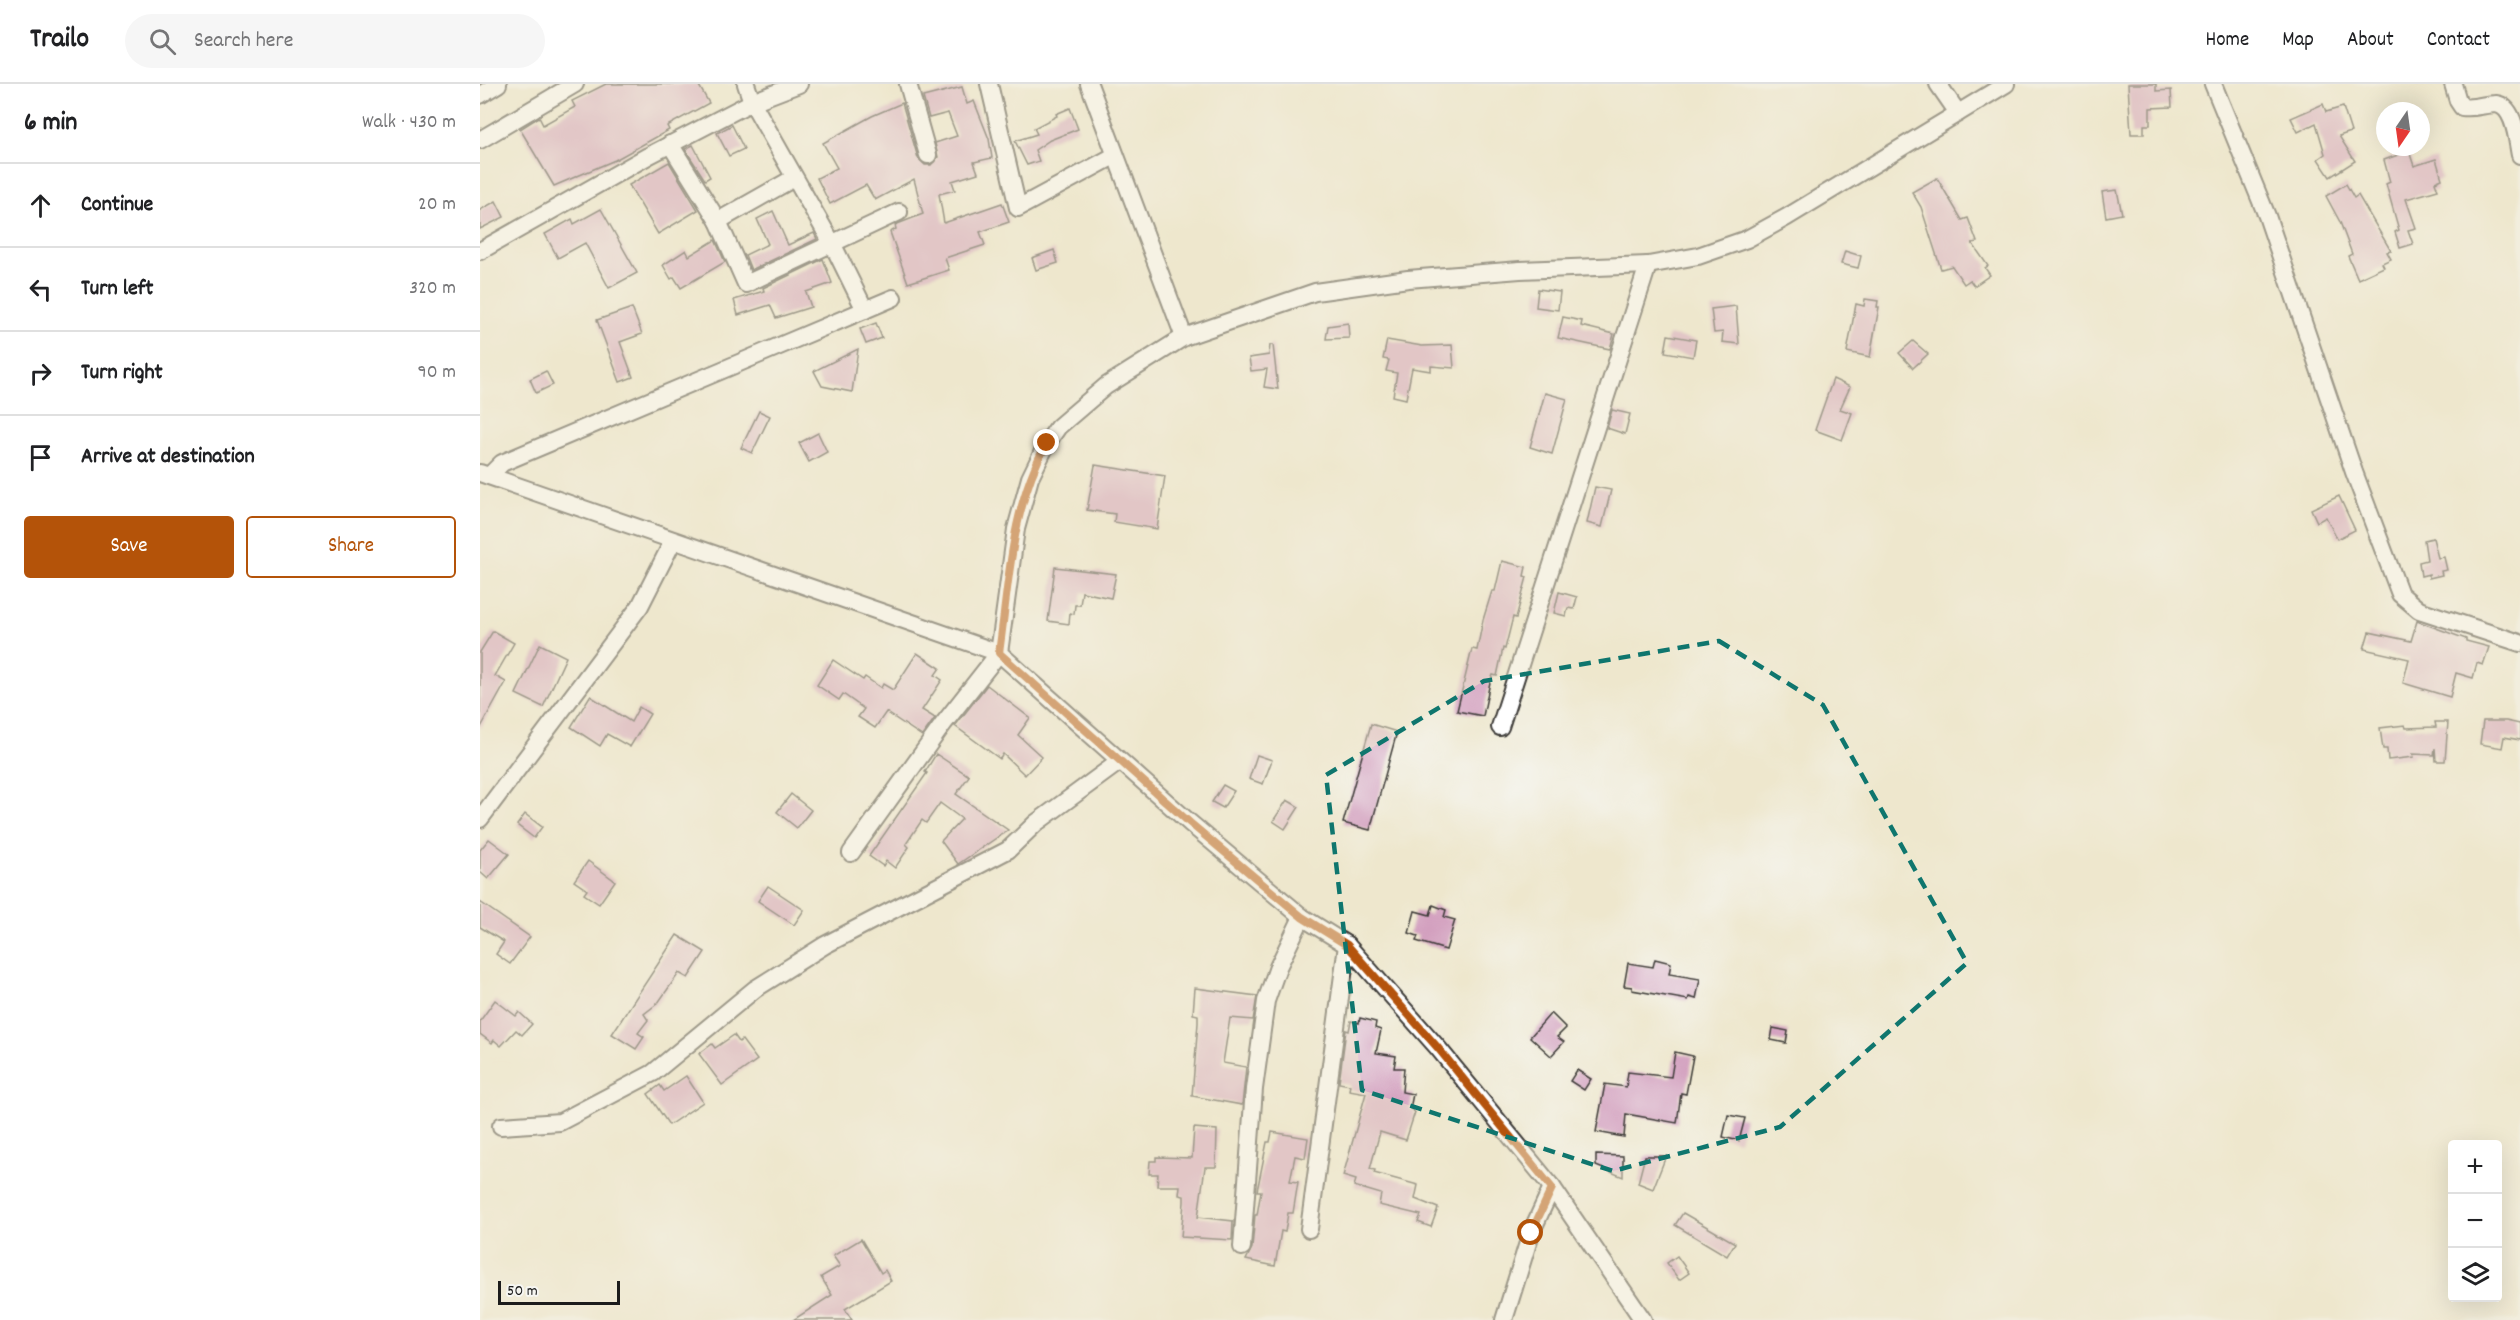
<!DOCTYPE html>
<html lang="en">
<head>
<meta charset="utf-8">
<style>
	:root { --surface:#fff; --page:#f6f6f6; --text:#202124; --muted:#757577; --line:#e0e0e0; --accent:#b45309 }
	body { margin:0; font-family:Dekko,sans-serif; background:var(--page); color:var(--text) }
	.controls { position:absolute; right:18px; bottom:18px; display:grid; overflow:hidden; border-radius:6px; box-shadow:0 6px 24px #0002 }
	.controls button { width:54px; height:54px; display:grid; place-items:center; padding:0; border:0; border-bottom:2px solid var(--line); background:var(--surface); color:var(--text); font:30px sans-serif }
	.compass { position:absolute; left:1896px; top:18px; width:54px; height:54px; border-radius:50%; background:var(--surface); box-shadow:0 6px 24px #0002; rotate:193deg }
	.scale { position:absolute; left:18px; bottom:15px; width:122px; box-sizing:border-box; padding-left:6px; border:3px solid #1c1c1c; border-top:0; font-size:16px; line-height:21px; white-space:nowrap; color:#1c1c1c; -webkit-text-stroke:4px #f6f6f2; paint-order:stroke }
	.stop { position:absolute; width:18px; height:18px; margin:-14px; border:4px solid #b45309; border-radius:50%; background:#fff }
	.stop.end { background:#b45309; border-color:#fff; box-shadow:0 2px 6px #0008 }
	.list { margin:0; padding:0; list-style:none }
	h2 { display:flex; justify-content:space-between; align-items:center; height:78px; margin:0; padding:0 24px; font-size:26px }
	h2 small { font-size:20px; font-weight:400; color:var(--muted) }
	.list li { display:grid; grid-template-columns:39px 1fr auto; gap:18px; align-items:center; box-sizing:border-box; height:84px; padding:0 24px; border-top:2px solid var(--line) }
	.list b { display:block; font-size:22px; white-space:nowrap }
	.list em { font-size:20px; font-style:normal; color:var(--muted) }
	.actions { display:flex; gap:12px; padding:18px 24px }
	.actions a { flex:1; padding:14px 0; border:2px solid var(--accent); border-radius:6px; text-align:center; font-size:21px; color:var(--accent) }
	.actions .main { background:var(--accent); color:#fff }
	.icon { flex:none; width:33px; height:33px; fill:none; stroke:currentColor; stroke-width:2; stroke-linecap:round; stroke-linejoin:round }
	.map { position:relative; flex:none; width:2040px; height:1236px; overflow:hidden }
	header { display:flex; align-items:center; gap:36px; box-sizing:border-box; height:84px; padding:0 30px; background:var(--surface); border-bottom:2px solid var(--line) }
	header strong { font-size:28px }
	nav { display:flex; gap:33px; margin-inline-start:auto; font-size:21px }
	.search { width:420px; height:54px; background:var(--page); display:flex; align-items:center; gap:15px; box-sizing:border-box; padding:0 21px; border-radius:33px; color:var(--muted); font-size:22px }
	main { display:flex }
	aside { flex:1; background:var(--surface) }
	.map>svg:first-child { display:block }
	.building { fill:#d29dbd }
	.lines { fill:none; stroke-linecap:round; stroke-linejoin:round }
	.minor-casing { stroke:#3c3a37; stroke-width:20 }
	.minor { stroke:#fff; stroke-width:16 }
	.route { stroke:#b45309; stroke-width:8 }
	.marked { fill:none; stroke:#0f766e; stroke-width:4.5; stroke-dasharray:12 8; stroke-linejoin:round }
</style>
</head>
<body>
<header>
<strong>Trailo</strong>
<div class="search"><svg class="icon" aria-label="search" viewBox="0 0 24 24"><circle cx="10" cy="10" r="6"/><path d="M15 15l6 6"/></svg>Search here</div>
<nav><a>Home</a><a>Map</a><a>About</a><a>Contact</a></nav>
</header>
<main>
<aside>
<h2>6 min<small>Walk · 430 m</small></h2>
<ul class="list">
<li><svg class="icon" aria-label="ahead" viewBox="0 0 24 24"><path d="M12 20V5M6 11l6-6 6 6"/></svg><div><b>Continue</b></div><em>20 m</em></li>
<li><svg class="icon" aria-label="left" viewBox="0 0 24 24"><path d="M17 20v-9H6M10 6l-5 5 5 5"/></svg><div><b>Turn left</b></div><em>320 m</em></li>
<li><svg class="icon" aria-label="right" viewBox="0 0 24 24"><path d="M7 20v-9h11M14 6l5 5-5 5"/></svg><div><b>Turn right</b></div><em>90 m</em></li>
<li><svg class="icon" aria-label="arrive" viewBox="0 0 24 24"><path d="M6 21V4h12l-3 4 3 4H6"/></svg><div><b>Arrive at destination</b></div></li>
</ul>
<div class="actions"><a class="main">Save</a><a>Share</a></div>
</aside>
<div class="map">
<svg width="2040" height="1236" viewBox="0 0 2040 1236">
	<rect width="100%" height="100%" fill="#f6f6f2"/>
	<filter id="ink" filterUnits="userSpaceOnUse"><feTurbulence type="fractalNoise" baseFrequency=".0167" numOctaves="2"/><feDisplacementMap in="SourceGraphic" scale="12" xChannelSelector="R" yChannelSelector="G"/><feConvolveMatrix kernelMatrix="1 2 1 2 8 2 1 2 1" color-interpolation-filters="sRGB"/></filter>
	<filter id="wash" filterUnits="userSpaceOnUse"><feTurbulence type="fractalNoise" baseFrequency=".008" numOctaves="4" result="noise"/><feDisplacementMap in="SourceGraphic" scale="24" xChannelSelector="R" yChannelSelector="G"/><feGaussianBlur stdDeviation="1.35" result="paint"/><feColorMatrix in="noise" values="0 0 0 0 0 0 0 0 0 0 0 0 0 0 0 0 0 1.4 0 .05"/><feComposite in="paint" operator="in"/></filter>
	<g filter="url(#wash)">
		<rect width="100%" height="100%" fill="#eee7cd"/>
		<g id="blocks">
			<g class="building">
				<polygon points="126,0 218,0 229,19 187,42 189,46 135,76 74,102 40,45 59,33 63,41 95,23 92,17"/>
				<polygon points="1648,0 1676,0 1676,7 1691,6 1692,23 1670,24 1670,41 1664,41 1664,50 1651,50"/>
				<polygon points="482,3 487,20 494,17 509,55 512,74 494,78 498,89 472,97 475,106 459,110 464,139 522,119 529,138 500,148 505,161 465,174 469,186 428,199 410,148 416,145 415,141 443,130 434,95 395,116 386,101 350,120 337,94 357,84 343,59 392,32 422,19 438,74 445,81 451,81 458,73 455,59 477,52 468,29 449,34 443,13"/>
				<polygon points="1843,20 1846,28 1863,23 1871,48 1859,52 1875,77 1850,93 1838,75 1845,70 1836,39 1818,48 1811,34"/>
				<polygon points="590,24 598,45 570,56 555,66 559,77 547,81 535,57 557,50 554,44 577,32 576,30"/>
				<polygon points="252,41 264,65 249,72 237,49"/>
				<polygon points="213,61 230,93 225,96 205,65"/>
				<polygon points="1929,67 1934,82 1956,75 1962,95 1955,98 1958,106 1926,115 1936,144 1928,146 1933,160 1920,164 1915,148 1919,146 1906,100 1910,98 1904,76"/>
				<polygon points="189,78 218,126 178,150 149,101"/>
				<polygon points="1457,94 1482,136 1488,134 1497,158 1492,159 1508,182 1505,184 1510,191 1494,202 1490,196 1484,200 1472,182 1461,185 1441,123 1432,108"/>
				<polygon points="1866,100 1874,114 1878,111 1911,167 1907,168 1911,175 1902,179 1904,183 1878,195 1868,172 1872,170 1860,138 1846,112"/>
				<polygon points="1637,106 1642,130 1626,133 1622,108"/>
				<polygon points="16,117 24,133 0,145 0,126"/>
				<polygon points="121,125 157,189 129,204 105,159 78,174 65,150 92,135 94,140"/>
				<polygon points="293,127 308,161 334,149 337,155 271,186 265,171 288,160 277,135"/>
				<polygon points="235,156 245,178 201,204 194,193 191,195 183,181 206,166 209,172"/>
				<polygon points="574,166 578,179 556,186 552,174"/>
				<polygon points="1365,167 1381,172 1378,184 1361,180"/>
				<polygon points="343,175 352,199 326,208 331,223 296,234 290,221 258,231 254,216 284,207 283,204"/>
				<polygon points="1058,205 1080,208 1078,226 1056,223"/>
				<polygon points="1385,215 1398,217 1397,223 1399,223 1390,273 1367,268 1376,220 1384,222"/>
				<polygon points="1256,222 1259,260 1242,258 1243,248 1234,249 1231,225"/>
				<polygon points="152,224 162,250 140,258 153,293 140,298 117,236"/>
				<polygon points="1083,233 1102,237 1101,242 1134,250 1130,265 1078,254"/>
				<polygon points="396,239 402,254 386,260 380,245"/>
				<polygon points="868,239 869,254 846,255 848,242"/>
				<polygon points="1188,251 1216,256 1213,273 1185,268"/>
				<polygon points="907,256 942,262 972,261 974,284 951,282 951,287 932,284 926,315 913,312 917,289 906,287 909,276 903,275"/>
				<polygon points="1433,257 1448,270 1433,284 1419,269"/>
				<polygon points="790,261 793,261 798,305 784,303 787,285 771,287 769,274 789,271"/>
				<polygon points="378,265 372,308 342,302 334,287"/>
				<polygon points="66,287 73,301 56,309 50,295"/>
				<polygon points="1353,295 1370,303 1360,325 1372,329 1362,356 1335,346"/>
				<polygon points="1065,309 1087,315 1072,370 1050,363"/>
				<polygon points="1132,326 1150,330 1145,350 1127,344"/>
				<polygon points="279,327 290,332 272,369 261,364"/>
				<polygon points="338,349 347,368 329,378 319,359"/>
				<polygon points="615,381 685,392 677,445 634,438 635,430 607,426"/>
				<polygon points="1115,403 1131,406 1122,443 1107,439"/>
				<polygon points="1859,412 1875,446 1857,455 1846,433 1837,438 1831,425"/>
				<polygon points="1953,454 1958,474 1964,473 1967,486 1961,487 1962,491 1949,494 1949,490 1941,492 1939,478 1947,476 1944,456"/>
				<polygon points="1022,477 1046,483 1044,492 1047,493 1036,534 1033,533 1025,565 1023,564 1017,592 1013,591 1010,598 1003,632 977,627 992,565 997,566 1003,536 1012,507 1015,507"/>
				<polygon points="575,483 636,490 631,514 602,508 600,521 595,521 594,530 590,529 589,540 568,537"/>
				<polygon points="1079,508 1097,513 1094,525 1088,524 1086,532 1074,529"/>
				<polygon points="1937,537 1986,555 1986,557 2009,563 2003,581 1997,579 1993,594 1976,589 1970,613 1923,599 1929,575 1884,565 1889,548 1931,557"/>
				<polygon points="13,547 34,559 15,592 26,598 0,645 0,568"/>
				<polygon points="60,560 86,573 63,623 36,610"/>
				<polygon points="437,569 460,584 455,591 462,596 442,626 455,634 442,652 406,628 395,644 378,633 384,625 363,610 359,616 337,601 353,576 383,596 385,593 401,604 403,600 413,606"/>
				<polygon points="507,601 550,634 538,651 562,673 545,691 523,670 520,675 475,642"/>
				<polygon points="110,612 151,638 159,623 170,630 150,663 127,650 120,662 91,643"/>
				<polygon points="2003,637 2026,637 2040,640 2040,656 2024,653 2022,664 2000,660"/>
				<polygon points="1955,638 1968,638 1965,677 1956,677 1955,664 1954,671 1933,670 1934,673 1908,676 1907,665 1903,665 1900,644 1925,641 1926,644 1956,643"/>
				<polygon points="891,640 917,648 890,746 863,739"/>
				<polygon points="456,670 489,692 476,710 528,746 478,780 461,757 482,735 460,719 446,739 442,736 426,760 429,763 415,784 406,777 403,782 389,772 447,689 445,688"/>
				<polygon points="777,671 792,676 783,700 769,695"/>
				<polygon points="743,701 754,707 743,724 732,718"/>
				<polygon points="311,710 331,726 317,744 297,728"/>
				<polygon points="807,716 819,723 805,745 793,737"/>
				<polygon points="45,730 62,743 54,754 37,741"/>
				<polygon points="9,755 29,770 8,795 0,788 0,766"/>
				<polygon points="108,777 135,797 119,820 104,810 107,806 94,797"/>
				<polygon points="288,802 324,826 314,841 278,817"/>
				<polygon points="0,818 50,853 30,880 16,870 24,858 0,843"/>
				<polygon points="953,821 966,826 964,833 975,836 966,866 936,857 938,852 929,849 935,827 950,831"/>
				<polygon points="197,851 225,868 208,894 199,889 178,919 164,930 168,936 158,949 164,953 156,965 132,950"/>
				<polygon points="1175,875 1191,879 1189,890 1220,895 1216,915 1209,913 1208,916 1152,906 1152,903 1144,902 1148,879 1173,883"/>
				<polygon points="715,904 777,912 773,936 750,934 743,979 766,983 762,1021 712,1012 718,939 718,931 713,930"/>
				<polygon points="15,916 36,932 39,928 52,940 42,951 36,946 21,962 14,956 12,959 0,950 0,937"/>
				<polygon points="1071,929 1086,944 1077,953 1084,958 1071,972 1050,953"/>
				<polygon points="880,934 896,938 895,944 901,946 896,969 916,972 914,984 924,984 922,1008 933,1010 930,1025 935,1028 926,1056 900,1048 890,1085 895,1086 894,1089 938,1101 935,1115 958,1124 951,1143 938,1138 941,1131 899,1121 901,1110 874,1102 876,1096 863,1092 886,1009 869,1006 870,1001 859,999 866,946 869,947 871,937 879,939"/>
				<polygon points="1293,944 1308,947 1306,959 1291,956"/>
				<polygon points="254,951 259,958 262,956 277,976 242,1001 219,970 232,960 235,964"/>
				<polygon points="1195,968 1213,972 1206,1010 1201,1009 1197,1039 1146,1030 1144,1053 1116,1048 1125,1000 1146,1003 1148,988 1191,993"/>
				<polygon points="1097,986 1111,995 1104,1006 1090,997"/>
				<polygon points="206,992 223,1018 189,1041 168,1010 180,1001 184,1007"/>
				<polygon points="1248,1031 1265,1034 1259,1057 1243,1053"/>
				<polygon points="714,1044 737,1046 736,1083 725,1083 718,1133 753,1137 752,1156 701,1153 704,1118 704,1112 699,1111 700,1102 677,1102 678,1090 669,1090 670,1077 676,1077 676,1073 712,1074"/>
				<polygon points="792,1048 828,1054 825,1074 815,1072 810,1097 818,1098 813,1129 808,1129 805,1148 801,1147 795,1182 766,1176 772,1164 775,1131 777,1131 781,1107 777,1107 787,1058 790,1058"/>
				<polygon points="1116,1071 1143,1072 1143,1093 1116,1082"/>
				<polygon points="1165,1072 1186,1072 1173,1105 1158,1099"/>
				<polygon points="1203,1129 1255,1159 1247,1172 1195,1141"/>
				<polygon points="381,1155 401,1189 405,1186 411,1197 365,1225 372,1236 313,1236 352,1211 341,1193 360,1182 353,1172"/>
				<polygon points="1197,1172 1209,1189 1199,1196 1187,1179"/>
			</g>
		</g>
	</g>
	<g filter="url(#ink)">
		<use href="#blocks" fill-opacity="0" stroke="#3c3a37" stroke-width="1.5"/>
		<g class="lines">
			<defs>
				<g id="minor">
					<polyline points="266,0 272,18 353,161 385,226"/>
					<polyline points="428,0 448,71"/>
					<polyline points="509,0 538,124 634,72"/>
					<polyline points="609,0 704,253"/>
					<polyline points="1458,0 1478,29"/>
					<polyline points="1733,0 1787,132 1874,388 1920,510 1939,526 2040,559"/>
					<path d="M1973,0l5,17 4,6c12,2 23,-3 34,-3 19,2 21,37 24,51"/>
					<polyline points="0,11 18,0"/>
					<polyline points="0,56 95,0"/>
					<polyline points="190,60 238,137 266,200 419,128"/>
					<polyline points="238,137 314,94"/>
					<polyline points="0,167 168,72 272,18 319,0"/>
					<polyline points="0,389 519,569 464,639 371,769"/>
					<polyline points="9,392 22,379 413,214"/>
					<polyline points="1020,643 1168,181"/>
					<polyline points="0,735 160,522 193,457"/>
					<polyline points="21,1042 80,1038 173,989 275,905 345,861 528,766 556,739 639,678"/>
					<polyline points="829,1145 867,861"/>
					<polyline points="762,1163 774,1005 786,917 798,883 822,833"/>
					<polyline points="1024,1236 1051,1149 1072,1103"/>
					<polyline points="1163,1236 1072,1103 958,964 867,861 822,833 710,739 519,569 536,445 550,394 567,359 578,343 626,302 704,253 835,208 928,195 1040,186 1168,181 1218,172 1267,155 1307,133 1526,0"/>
				</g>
			</defs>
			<use href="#minor" class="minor-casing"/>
			<use href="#minor" class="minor"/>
		</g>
	</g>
	<g class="lines" filter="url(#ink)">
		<path class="route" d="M567,359c-36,63 -38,140 -48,210l191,170 112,94 45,28 91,103 114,140 -21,45"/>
	</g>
	<path d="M0 0H2040V1236H0ZM1239,557l104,64 144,258 -187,164 -167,44 -251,-81 -36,-315 158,-94z" fill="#eee7cd" fill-opacity=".55" fill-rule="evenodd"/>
	<path class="marked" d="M1239,557l104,64 144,258 -187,164 -167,44 -251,-81 -36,-315 158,-94z"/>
</svg>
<div class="controls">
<button>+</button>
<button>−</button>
<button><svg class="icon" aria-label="layers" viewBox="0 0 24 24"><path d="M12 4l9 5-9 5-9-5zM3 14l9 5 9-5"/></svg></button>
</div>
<svg class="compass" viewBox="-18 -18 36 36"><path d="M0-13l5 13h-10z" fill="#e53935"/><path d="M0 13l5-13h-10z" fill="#757577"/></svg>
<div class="scale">50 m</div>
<div class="stop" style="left:1051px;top:1149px"></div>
<div class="stop end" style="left:567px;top:359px"></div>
</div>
</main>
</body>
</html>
